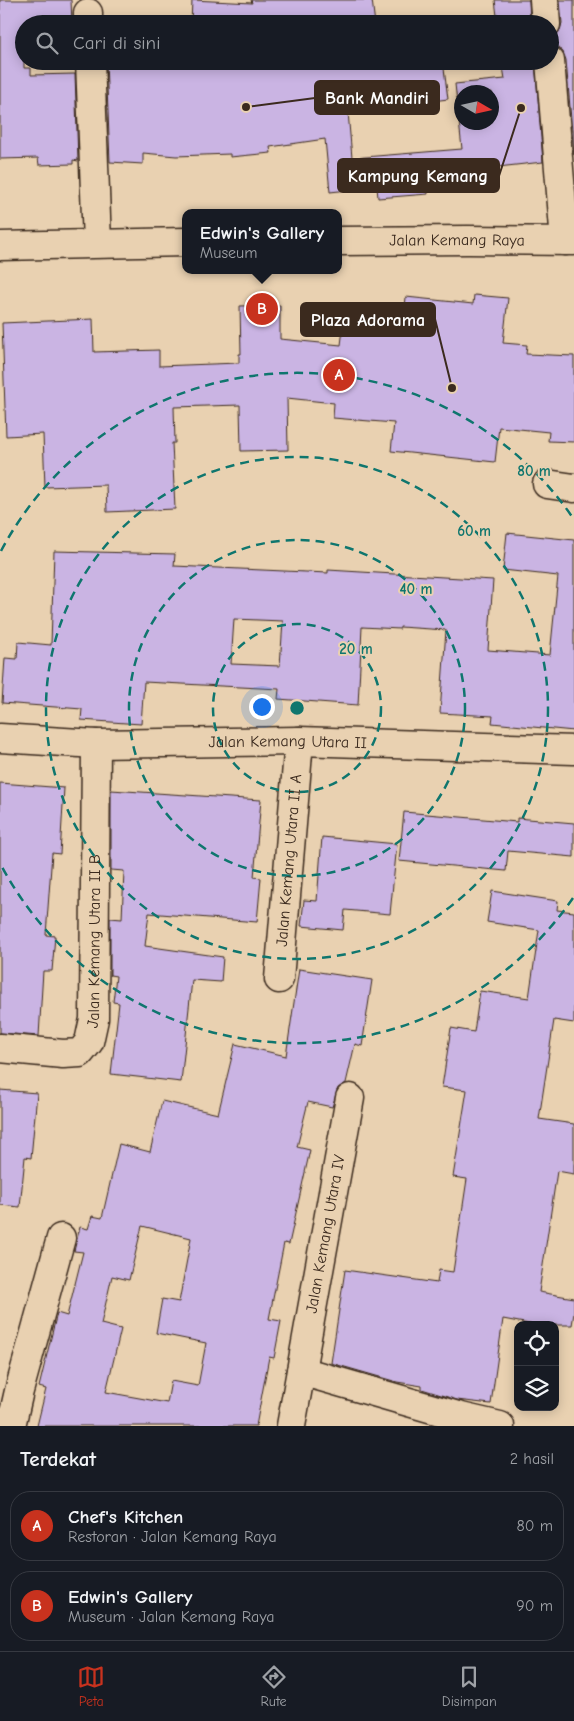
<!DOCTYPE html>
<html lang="id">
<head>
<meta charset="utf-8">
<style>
	:root { --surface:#171b24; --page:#242831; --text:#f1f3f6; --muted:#9ea1a6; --line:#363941; --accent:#c8321e }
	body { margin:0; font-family:"Comic Neue",sans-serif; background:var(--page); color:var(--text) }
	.controls { position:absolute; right:15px; bottom:15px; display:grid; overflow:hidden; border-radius:10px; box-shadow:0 2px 12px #0003 }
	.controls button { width:45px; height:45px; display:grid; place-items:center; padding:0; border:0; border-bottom:1px solid var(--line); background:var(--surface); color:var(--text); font:25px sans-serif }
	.compass { position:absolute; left:454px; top:85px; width:45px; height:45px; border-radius:50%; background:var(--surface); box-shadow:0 2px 12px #0003; rotate:99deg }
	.you { position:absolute; left:261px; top:706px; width:18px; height:18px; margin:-12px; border:4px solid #fff; border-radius:50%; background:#1a73e8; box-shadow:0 0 0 8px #1a73e833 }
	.badge { display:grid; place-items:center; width:32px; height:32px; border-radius:50%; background:var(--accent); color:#fff; font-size:16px; font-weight:700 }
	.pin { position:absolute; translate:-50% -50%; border:2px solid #fff; box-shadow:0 1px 5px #0006 }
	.popup { position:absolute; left:182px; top:209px; width:160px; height:65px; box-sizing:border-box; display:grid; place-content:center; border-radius:10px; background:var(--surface); filter:drop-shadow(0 1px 4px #0005); font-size:16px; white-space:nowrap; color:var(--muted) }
	.popup b { font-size:19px; color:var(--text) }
	.popup::after { content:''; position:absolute; left:50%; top:100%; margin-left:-10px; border:10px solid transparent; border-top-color:var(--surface) }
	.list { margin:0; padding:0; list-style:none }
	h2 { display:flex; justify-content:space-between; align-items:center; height:65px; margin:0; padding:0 20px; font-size:21px }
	h2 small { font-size:16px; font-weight:400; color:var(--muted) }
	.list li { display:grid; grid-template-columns:32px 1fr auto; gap:15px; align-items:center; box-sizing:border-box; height:70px; margin:0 10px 10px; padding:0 10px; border:1px solid var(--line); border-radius:20px }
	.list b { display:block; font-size:19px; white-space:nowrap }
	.list p { margin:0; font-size:16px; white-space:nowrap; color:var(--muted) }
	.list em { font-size:16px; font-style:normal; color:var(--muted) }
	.icon { flex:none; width:28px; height:28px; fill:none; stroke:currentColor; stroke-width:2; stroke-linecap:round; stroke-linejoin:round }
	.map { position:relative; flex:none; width:574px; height:1426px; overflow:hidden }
	.search { position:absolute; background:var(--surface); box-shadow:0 2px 12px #0003; left:15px; right:15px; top:15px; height:55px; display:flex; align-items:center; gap:12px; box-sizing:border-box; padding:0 18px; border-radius:28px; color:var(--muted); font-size:19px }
	.sheet { height:225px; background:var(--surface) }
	nav { display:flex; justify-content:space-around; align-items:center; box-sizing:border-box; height:70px; border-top:1px solid var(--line); background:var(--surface); font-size:14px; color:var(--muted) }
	nav a { display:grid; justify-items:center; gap:2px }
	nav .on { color:var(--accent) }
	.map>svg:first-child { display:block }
	.building { fill:#cab4e3; stroke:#3b2a1e; fill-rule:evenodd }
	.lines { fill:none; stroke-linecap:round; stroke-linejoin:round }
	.minor-casing { stroke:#3b2a1e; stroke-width:31 }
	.minor { stroke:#e9d1b1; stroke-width:28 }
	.ring { fill:none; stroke:#0f766e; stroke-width:2.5; stroke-dasharray:9 6 }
	.labels { text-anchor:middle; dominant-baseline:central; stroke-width:4; stroke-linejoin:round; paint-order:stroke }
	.street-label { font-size:16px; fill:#3b2a1e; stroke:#e9d1b1 }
	.centre { fill:#0f766e; stroke:#e9d1b1; stroke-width:2.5 }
	.ring-label { font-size:15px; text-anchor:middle; font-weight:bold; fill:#0f766e; stroke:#e9d1b1; stroke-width:4; stroke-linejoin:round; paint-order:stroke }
	.leader { fill:none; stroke:#3b2a1e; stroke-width:2 }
	.callout-dot { fill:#3b2a1e; stroke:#e9d1b1; stroke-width:2 }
	.callout { fill:#3b2a1e; stroke:#3b2a1e; stroke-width:2 }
	.callout-label { font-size:18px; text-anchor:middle; font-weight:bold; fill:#fff }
</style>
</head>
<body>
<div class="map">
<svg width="574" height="1426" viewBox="0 0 574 1426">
	<rect width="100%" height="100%" fill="#e9d1b1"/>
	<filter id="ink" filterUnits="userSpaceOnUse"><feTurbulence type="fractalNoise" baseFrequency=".02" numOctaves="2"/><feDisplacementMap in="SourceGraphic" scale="10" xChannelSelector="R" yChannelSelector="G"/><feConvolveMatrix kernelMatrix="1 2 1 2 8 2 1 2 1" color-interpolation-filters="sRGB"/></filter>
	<g filter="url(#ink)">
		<g class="building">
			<polygon points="0,0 71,0 72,24 24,24 24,68 31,68 31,75 75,74 78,161 73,160 73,164 39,165 38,158 0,159"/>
			<polygon points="192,0 252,3 251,0 372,0 375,24 191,24"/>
			<polygon points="495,0 529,0 530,24 498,24"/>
			<polygon points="560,0 574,0 574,155 566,60 563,52 557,47 550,46 550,39 555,37 560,30 562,23"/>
			<path d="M106,61h337l5,38 -100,13 4,46 110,-9 -7,-65 50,-5 -3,-18h33l8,101 -117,13 2,19 -50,4 -1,-11 -47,5 -5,-53 -55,8 1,6 -41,4v-3l-54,2 -33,-3v11l-33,-2zM462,92h30v30h-30z"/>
			<polygon points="474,295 508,298 503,343 527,345 526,354 574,356 574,442 548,441 549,432 499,427 495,462 391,451 394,423 333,418 334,403 287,398 288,450 241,451 240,405 174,407 175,443 172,443 175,509 107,512 106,485 45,487 43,434 6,436 2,323 93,319 94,352 159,350 159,366 239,363 239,354 241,354 240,306 280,305 280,339 341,345 343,329 366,331 366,325 403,329 406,297 473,304"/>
			<path d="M507,533l67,7v191l-82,-8 1,-7 -53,-3 6,-83 -46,-3v2l-38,-2 -4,78 -80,-6 1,-10 -135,-7 -3,42 -60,-4 1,-11 -80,-6 3,-45 12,1 1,-17 33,3 3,-94 121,3 -1,12 154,7v-3l165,10 -5,70 62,5 8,-79 -55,-6zM234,619l49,2 -3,45 -49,-2z"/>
			<polygon points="0,783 64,788 60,854 52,853 46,935 55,936 52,971 43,971 39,1036 0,1033"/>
			<polygon points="111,790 261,800 254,877 261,878 257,922 149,913 145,946 223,957 221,982 192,980 181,1082 111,1074 119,1003 113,1002 116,976 110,975 110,918 122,919 124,871 111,870"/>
			<polygon points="404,812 517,822 517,818 574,823 574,857 508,851 506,871 399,861"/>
			<polygon points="322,837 397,844 390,914 345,910 343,930 301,926 304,900 317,901"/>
			<polygon points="492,891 558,901 557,910 574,912 574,1023 554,1020 539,1119 574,1124 574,1174 557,1171 539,1292 574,1298 574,1313 572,1325 535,1325 503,1319 491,1404 457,1400 422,1389 422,1386 397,1382 331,1363 345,1270 437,1283 439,1270 453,1272 467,1179 453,1177 467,1090 442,1087 451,1028 474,1032 480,991 529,998 539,930 487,922"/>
			<path d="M299,969l73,11 -10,66 -7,-2 -9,39 -8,5 -6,19 -24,-5 -11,45 13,3 -21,94 -5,-1 -15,76 12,2 -7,37 -5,-1 -13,69h-219l9,-37 -7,-2 18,-74 10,3 16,-64 -9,-1 6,-24 8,2 4,-13 10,2 17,-74 31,8 12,-51 56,13 17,-70 51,12zM142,1226l49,12 -12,64 -17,-3 -6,34 50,10 -8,43 -27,-5 -4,22 -61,-11 15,-63 -20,-5 11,-48 17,4z"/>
			<polygon points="0,1090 37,1093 31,1158 25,1157 20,1207 0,1205"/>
		</g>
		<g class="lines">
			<defs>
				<g id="minor">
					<polyline points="544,0 546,24"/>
					<polyline points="88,13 88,24"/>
					<polyline points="90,61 97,243"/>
					<polyline points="550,61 565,241"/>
					<path id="s1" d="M338,241l130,-1 106,1"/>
					<polyline points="0,246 186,242"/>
					<polyline points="547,484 574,488"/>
					<path id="s2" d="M0,738l96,6 203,-3 275,9"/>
					<path id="s3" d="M279,979l20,-238"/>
					<path id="s4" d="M0,1048l63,6 17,-1 9,-11 5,-23 2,-275"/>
					<polyline points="301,1371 461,1417 500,1426"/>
					<polyline points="11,1426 19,1391 61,1238"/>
					<path id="s5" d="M291,1426l59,-328"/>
				</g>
			</defs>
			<use href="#minor" class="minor-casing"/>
			<use href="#minor" class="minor"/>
		</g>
	</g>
	<g class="ring">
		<circle cx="297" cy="708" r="84"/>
		<circle cx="297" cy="708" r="168"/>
		<circle cx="297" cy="708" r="251"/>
		<path d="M573 898A335 335 0 0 1 1 865M1 551A335 335 0 0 1 573 518"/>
	</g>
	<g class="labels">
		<g class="street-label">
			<text stroke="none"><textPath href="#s1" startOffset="119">Jalan Kemang Raya</textPath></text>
			<text stroke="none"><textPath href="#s2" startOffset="288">Jalan Kemang Utara II</textPath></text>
			<text stroke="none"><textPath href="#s3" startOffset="119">Jalan Kemang Utara II A</textPath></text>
			<text stroke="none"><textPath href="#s4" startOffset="196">Jalan Kemang Utara II B</textPath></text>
			<text stroke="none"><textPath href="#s5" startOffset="195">Jalan Kemang Utara IV</textPath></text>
		</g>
	</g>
	<circle cx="297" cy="708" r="8" class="centre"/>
	<g class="ring-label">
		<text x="534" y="476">80 m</text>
		<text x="474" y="536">60 m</text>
		<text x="416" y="594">40 m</text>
		<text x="356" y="654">20 m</text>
	</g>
	<path class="leader" d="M246 107L315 98M521 108L499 176M452 388L435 319"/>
	<g class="callout-dot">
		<circle cx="246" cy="107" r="5"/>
		<circle cx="521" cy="108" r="5"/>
		<circle cx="452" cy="388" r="5"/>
	</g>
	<g class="callout">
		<rect x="315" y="81" width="124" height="33" rx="5"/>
		<rect x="338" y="159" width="161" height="33" rx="5"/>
		<rect x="301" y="303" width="134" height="33" rx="5"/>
	</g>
	<g class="callout-label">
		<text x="377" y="104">Bank Mandiri</text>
		<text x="418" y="182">Kampung Kemang</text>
		<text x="368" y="326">Plaza Adorama</text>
	</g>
</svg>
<div class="controls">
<button><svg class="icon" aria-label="locate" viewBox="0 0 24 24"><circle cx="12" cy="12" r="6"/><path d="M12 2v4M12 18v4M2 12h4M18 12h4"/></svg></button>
<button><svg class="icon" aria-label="layers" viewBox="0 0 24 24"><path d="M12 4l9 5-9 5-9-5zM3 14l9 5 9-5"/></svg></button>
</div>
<svg class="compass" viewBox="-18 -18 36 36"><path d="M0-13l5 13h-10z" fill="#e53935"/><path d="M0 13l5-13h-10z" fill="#9ea1a6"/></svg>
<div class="you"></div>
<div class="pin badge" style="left:339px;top:375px">A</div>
<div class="pin badge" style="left:262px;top:309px">B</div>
<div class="popup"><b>Edwin's Gallery</b>Museum</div>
<div class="search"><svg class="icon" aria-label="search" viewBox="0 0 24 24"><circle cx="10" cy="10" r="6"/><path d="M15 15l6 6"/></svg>Cari di sini</div>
</div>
<section class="sheet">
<h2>Terdekat<small>2 hasil</small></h2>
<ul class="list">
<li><span class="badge">A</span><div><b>Chef's Kitchen</b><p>Restoran · Jalan Kemang Raya</p></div><em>80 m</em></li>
<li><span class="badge">B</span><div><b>Edwin's Gallery</b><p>Museum · Jalan Kemang Raya</p></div><em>90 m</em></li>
</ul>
</section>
<nav>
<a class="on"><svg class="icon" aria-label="map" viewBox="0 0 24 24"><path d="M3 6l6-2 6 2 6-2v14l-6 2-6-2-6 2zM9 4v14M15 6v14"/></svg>Peta</a>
<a><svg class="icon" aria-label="directions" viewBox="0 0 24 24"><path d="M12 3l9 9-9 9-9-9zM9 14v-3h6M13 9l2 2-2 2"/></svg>Rute</a>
<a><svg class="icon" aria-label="saved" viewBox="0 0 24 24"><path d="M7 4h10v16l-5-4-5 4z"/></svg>Disimpan</a>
</nav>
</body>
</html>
